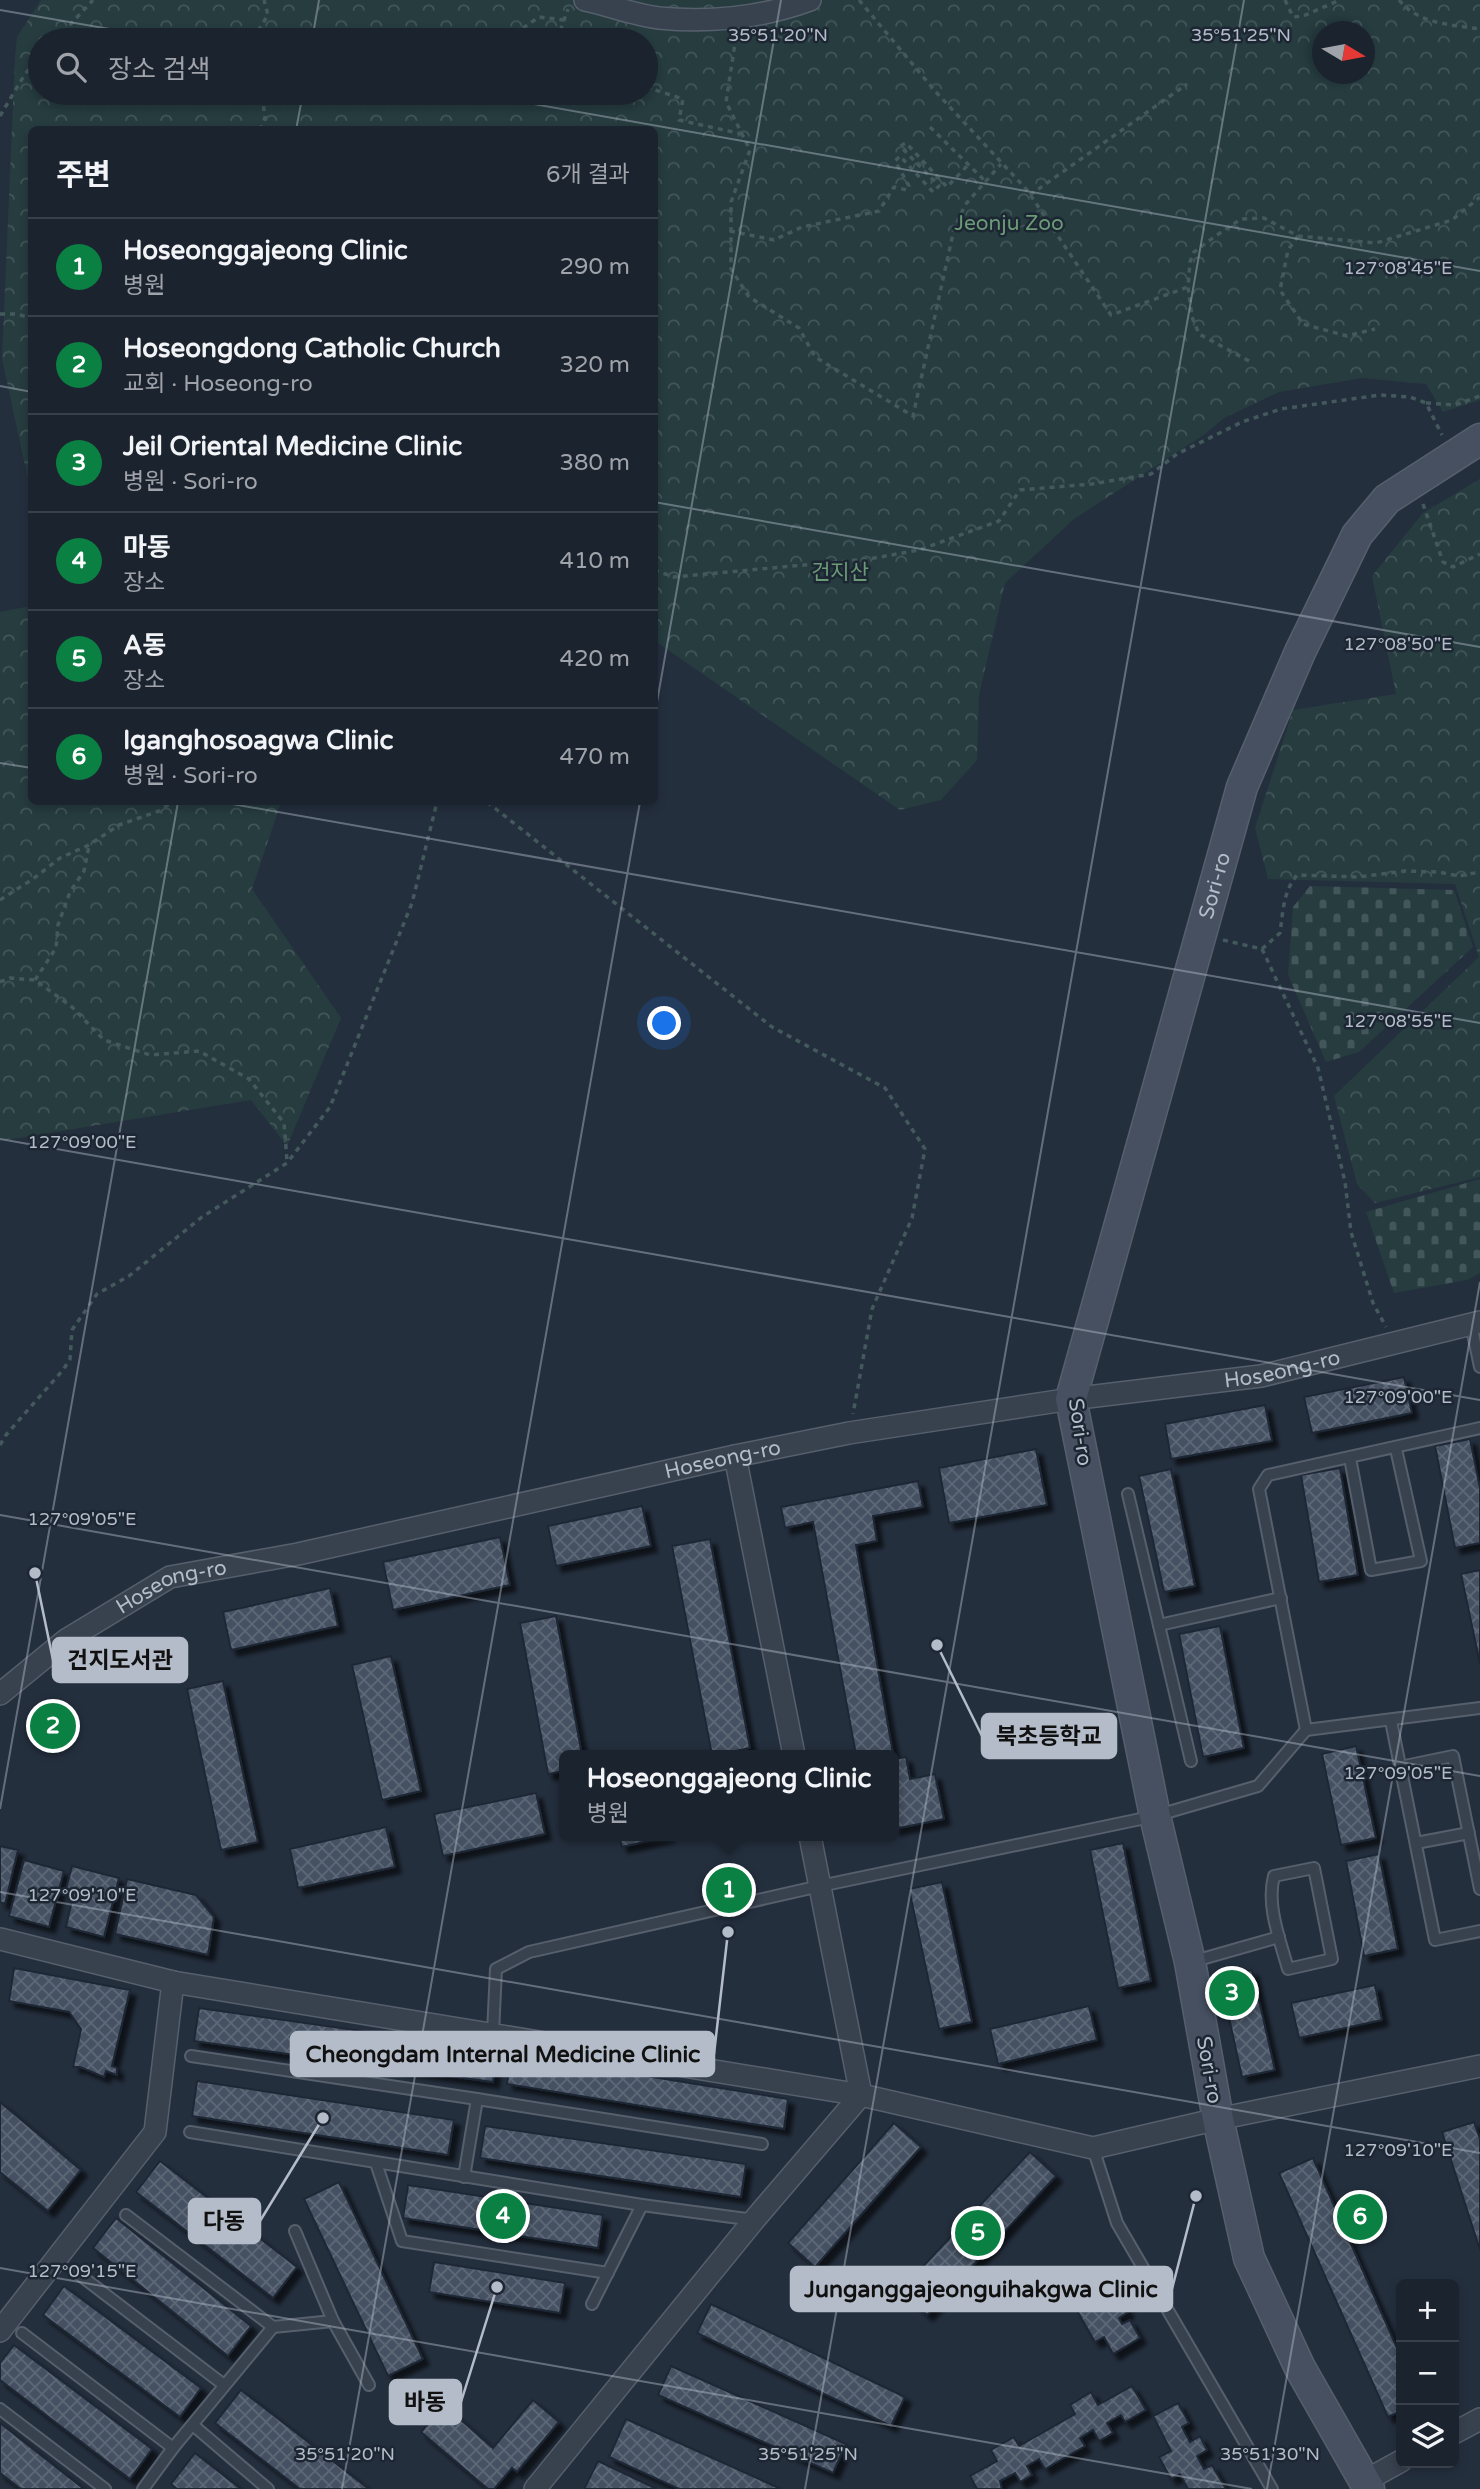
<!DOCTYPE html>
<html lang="ko">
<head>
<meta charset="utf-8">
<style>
	:root { --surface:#1b232e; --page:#242b36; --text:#f1f3f6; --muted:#a0a4aa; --line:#39404a; --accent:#0b8043 }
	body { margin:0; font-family:"Varela Round","Noto Sans KR",sans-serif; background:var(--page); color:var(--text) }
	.controls { position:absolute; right:21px; bottom:21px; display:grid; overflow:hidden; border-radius:10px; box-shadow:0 4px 10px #0003 }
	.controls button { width:63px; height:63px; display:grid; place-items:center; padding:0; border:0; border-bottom:2px solid var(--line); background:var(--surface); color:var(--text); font:35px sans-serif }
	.compass { position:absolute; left:1312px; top:21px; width:63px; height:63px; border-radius:50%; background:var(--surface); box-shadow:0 4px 10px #0003; rotate:100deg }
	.you { position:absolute; left:665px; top:1024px; width:24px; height:24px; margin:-18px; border:5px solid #fff; border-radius:50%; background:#1a73e8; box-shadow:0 0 0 10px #1a73e833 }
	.badge { display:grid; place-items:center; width:46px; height:46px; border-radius:50%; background:var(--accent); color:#fff; font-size:23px; font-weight:700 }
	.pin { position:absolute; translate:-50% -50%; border:4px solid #fff; box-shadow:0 2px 7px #0006 }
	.popup { position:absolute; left:559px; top:1750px; width:340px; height:91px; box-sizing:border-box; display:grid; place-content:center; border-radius:10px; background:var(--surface); filter:drop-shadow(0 2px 5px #0005); font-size:23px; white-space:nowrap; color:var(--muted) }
	.popup b { font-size:26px; color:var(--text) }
	.popup::after { content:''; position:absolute; left:50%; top:100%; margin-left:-14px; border:14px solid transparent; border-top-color:var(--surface) }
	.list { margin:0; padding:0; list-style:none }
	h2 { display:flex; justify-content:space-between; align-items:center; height:91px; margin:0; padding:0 28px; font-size:30px }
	h2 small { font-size:23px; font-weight:400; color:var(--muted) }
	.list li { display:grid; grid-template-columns:46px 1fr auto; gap:21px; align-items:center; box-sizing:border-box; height:98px; padding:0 28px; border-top:2px solid var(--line) }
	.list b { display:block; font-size:26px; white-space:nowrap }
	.list p { margin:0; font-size:23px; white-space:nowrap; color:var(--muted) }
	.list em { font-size:23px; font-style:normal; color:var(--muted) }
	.icon { flex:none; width:38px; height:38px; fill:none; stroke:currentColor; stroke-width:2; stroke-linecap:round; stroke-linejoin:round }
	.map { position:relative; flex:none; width:1480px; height:2489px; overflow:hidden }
	.search { position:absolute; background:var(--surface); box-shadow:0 4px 10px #0003; left:28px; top:28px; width:630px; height:77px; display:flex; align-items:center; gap:18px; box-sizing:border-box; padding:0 24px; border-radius:38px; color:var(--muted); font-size:26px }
	.panel { position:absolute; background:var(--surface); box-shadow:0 4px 10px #0003; left:28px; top:126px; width:630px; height:679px; border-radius:10px }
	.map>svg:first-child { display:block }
	.forest { fill:url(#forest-crowns); fill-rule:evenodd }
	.cemetery { fill:url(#cemetery-stones) }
	.building { fill:url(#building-cross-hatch); stroke:#1f2835; stroke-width:2; filter:url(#shadow) }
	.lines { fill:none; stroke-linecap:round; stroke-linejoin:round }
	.lane-casing { stroke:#565f6c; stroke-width:14 }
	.street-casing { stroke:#565f6c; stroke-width:24 }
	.secondary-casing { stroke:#565f6c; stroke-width:33 }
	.path { stroke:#44595c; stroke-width:3.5; stroke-dasharray:5 5; stroke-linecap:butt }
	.lane { stroke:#38414e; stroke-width:10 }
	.street { stroke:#38414e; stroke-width:21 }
	.secondary { stroke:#465061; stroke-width:30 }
	.ticks { fill:none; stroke:#b4bcc9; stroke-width:2; stroke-opacity:0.45 }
	.labels { text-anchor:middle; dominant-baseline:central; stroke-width:5; stroke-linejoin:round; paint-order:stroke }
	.park-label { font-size:21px; fill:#6b9a76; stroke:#1d2633 }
	.street-label { font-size:21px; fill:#b4bcc9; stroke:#1d2633 }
	.ticks-label { font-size:18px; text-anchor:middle; fill:#b4bcc9; stroke:#1d2633; stroke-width:5; stroke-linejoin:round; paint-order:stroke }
	.leader { fill:none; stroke:#b4bcc9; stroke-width:2.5 }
	.callout-dot { fill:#b4bcc9; stroke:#1d2633; stroke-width:2.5 }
	.callout { fill:#b4bcc9; stroke:#b4bcc9; stroke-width:2.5 }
	.callout-label { font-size:23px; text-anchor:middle; font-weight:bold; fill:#111 }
</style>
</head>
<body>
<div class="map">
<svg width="1480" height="2489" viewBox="0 0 1480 2489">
	<defs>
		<pattern id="forest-crowns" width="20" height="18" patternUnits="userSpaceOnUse" patternTransform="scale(1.75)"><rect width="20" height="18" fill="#263c3f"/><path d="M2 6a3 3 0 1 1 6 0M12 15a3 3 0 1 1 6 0" fill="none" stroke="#435659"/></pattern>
		<pattern id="cemetery-stones" width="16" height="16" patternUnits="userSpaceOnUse" patternTransform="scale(1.75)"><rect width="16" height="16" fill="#263c3f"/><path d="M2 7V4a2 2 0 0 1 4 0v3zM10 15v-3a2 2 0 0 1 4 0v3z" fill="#435659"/></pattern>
		<pattern id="building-cross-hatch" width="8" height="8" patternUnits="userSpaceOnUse" patternTransform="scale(1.75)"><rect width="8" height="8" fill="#455162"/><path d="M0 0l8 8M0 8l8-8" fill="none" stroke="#5d6877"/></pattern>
		<filter id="shadow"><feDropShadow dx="6" dy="6" stdDeviation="2" flood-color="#0009"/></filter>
	</defs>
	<rect width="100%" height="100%" fill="#242f3e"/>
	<g class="forest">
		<path d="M41,0h1439v400l-37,12 -17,-28 -64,-6 -83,14 -55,26 -19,16 -131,85 -69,64 -26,112 -2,65 -36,40 -41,10 -245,-169 -1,-511h-622l-1,363 -29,-134 13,-301 2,-21zM1322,32h42v42h-42zM40,40h606v53h-606z"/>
		<polygon points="1480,479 1480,1177 1375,1203 1357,1184 1334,1096 1479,957 1455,884 1268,879 1255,828 1293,710 1396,694 1372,576 1423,513"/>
		<polygon points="31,606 32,802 281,802 252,889 341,1018 287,1146 251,1100 0,1141 0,612"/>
	</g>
	<g class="cemetery">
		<polygon points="1310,886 1454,890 1473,947 1359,1052 1326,1062 1288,975 1293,907"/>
		<polygon points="1480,1179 1480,1273 1467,1280 1394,1293 1366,1212"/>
	</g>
	<g class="building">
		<polygon points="1404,1377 1412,1413 1312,1433 1304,1397"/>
		<polygon points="1265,1405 1272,1441 1171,1459 1165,1424"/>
		<polygon points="1470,1439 1480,1488 1480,1543 1455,1548 1435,1446"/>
		<polygon points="1036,1449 1047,1505 949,1523 939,1468"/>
		<polygon points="1340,1468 1358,1575 1319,1582 1301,1475"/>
		<polygon points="1171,1469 1195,1586 1164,1592 1139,1476"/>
		<polygon points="918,1481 923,1507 873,1516 877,1541 856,1545 894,1759 906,1757 910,1779 935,1774 944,1819 894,1829 894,1755 856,1755 813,1522 785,1528 781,1507"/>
		<polygon points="642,1506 651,1546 556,1566 548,1526"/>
		<polygon points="500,1537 510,1585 393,1610 383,1562"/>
		<polygon points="710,1539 750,1748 716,1755 712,1755 672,1546"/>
		<polygon points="1480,1570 1480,1664 1461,1574"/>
		<polygon points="330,1588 338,1626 231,1650 223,1612"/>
		<polygon points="556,1616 582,1755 564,1755 564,1771 548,1774 520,1623"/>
		<polygon points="1220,1626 1244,1748 1203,1757 1179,1634"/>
		<polygon points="391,1656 421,1791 382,1800 352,1665"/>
		<polygon points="223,1681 258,1842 221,1850 187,1689"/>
		<polygon points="1356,1746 1376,1838 1341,1845 1322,1754"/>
		<polygon points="536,1793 545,1834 443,1856 434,1814"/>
		<polygon points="386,1827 395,1867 298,1888 290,1849"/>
		<polygon points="619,1836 670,1836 622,1847"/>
		<polygon points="1123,1843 1151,1981 1118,1988 1090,1850"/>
		<polygon points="0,1846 18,1850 5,1904 0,1902"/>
		<polygon points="1379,1854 1398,1949 1364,1956 1346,1861"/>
		<polygon points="24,1860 64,1871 49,1927 9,1916"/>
		<polygon points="72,1866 119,1878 104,1937 66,1927 74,1891 66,1889"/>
		<polygon points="127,1879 196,1895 214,1917 208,1955 115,1934"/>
		<polygon points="942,1882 972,2022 939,2029 909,1889"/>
		<polygon points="14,1968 130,1990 112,2066 117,2068 117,2075 106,2071 104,2077 80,2067 73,2067 81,2029 69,2012 9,2001"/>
		<polygon points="1252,1970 1275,2070 1242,2077 1220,1977"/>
		<polygon points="1375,1985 1382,2020 1299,2038 1291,2003"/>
		<polygon points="1089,2006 1097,2040 998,2064 990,2029"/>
		<polygon points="199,2008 497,2050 493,2082 194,2041"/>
		<polygon points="511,2054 788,2099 784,2129 507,2084"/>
		<polygon points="197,2081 454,2120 448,2155 192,2116"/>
		<polygon points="0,2102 81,2170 48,2211 0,2172"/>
		<polygon points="1474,2122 1480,2139 1480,2250 1442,2132"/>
		<polygon points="894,2123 921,2147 815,2267 788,2243"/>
		<polygon points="485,2126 746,2164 741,2197 480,2158"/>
		<polygon points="1030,2152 1056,2176 927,2315 901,2290"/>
		<polygon points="1313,2158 1401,2357 1401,2411 1388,2417 1279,2173"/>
		<polygon points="160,2161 297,2267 273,2298 136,2192"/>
		<polygon points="339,2182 423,2359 388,2376 304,2199"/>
		<polygon points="408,2185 603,2215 598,2248 403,2218"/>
		<polygon points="116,2218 251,2326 228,2356 93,2248"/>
		<polygon points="434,2262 565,2283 560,2313 429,2292"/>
		<polygon points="1100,2271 1109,2287 1102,2292 1107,2301 1117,2294 1128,2312 1119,2318 1122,2324 1130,2320 1140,2338 1113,2354 1104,2337 1095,2342 1076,2309 1086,2303 1076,2286"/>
		<polygon points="64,2286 201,2388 180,2417 43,2315"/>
		<polygon points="711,2304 905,2397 891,2426 697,2333"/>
		<polygon points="14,2345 152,2449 130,2479 0,2380 0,2363"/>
		<polygon points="671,2366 846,2444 833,2473 658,2395"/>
		<polygon points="1132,2386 1146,2410 1125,2422 1121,2415 1107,2423 1113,2433 1099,2441 1093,2430 1080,2438 1085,2446 1045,2469 1039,2459 1027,2466 1032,2475 1020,2482 1015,2473 1000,2481 1002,2489 977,2489 970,2476 997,2461 991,2450 1014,2437 1019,2446 1075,2414 1070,2405 1091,2392 1098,2405"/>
		<polygon points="241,2390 369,2489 300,2489 215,2423"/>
		<polygon points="533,2400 559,2422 517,2472 512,2468 494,2489 488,2489 421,2432 444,2405 493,2448"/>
		<polygon points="1178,2403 1189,2423 1182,2427 1190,2442 1200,2436 1207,2450 1197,2456 1204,2469 1212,2465 1226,2489 1188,2489 1180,2474 1171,2479 1159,2457 1171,2451 1153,2416"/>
		<polygon points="626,2419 781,2489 679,2489 609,2457"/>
		<polygon points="0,2423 84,2489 21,2489 0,2473"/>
		<polygon points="195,2453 241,2489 177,2489 171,2484"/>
		<polygon points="598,2461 657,2489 584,2489"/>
	</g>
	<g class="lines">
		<defs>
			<g id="lane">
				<polyline points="1471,1324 1480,1367"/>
				<polyline points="1350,1458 1371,1570 1421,1561 1396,1449"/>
				<polyline points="1128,1494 1191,1761"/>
				<polyline points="1159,1625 1281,1598"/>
				<polyline points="1391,1721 1435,1940 1480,1931"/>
				<polyline points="1306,1730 1259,1489 1268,1475 1480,1428"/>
				<polyline points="1400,1767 1453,1756 1480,1889"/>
				<polyline points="1416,1843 1469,1833"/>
				<path d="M1314,1868l18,91 -44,10c-8,-29 -22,-64 -14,-93z"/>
				<polyline points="1191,1962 1279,1937"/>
				<polyline points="493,2033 496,1969 529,1952 820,1886 1155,1816 1258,1786 1306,1730 1480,1708"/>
				<polyline points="191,2056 477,2099 762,2144"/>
				<polyline points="190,2132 642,2205 754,2220"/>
				<polyline points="1093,2148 1117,2223 1272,2489"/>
				<polyline points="376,2163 402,2241 608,2273"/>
				<polyline points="464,2177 477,2099"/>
				<polyline points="126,2215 273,2327"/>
				<polyline points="295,2231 333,2321 369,2385"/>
				<polyline points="76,2272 224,2385"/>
				<polyline points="592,2304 642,2205"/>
				<polyline points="22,2333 173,2448"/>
				<polyline points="0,2409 105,2489"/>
				<polyline points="194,2426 268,2489"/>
				<polyline points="143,2489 173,2448 273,2327 333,2321"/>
			</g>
			<g id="street">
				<path d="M585,0c24,5 49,15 74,18 52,5 102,0 151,-18"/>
				<polyline points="735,1456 794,1755"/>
				<path id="s1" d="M0,1694l66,-54 104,-63 128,-23 437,-98 114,-23 222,-34 190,-23 219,-54"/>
				<polyline points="0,1939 173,1982 861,2095 1093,2148 1218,2119 1480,2066"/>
				<polyline points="0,2331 155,2132 173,1982"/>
				<polyline points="1454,2433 1480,2419"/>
				<polyline points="1365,2481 1401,2461"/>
				<polyline points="535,2489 754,2220 861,2095 810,1836"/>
			</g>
			<g id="secondary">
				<path id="s2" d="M1369,2489l-69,-121 -51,-110 -31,-139 -28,-157 -35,-146 -84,-417 171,-612 58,-135 57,-117 30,-36 93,-60"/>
			</g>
		</defs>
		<use href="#lane" class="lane-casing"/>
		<use href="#street" class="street-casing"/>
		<use href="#secondary" class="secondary-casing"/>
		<g class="path">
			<polyline points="859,0 935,91 1027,190 1111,315 1188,287"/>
			<polyline points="1285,0 1293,17 1303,16 1340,0"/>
			<path d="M1399,0c19,24 54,25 81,29"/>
			<polyline points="523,28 539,17 564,20"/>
			<polyline points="736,37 726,102 750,150 731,202 731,269 749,297 799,328 815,357 913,416 954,229 965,205 1001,164"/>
			<polyline points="56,40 93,0"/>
			<polyline points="257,40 256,34 268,15 264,0"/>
			<polyline points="557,40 568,9"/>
			<polyline points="646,87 683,99 679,120 742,134"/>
			<polyline points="0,116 25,74 40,57"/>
			<polyline points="930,127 986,182"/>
			<polyline points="260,130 265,118 262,93"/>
			<polyline points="1030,195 1187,84"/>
			<polyline points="730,231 774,240 802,227 879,211 894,187 907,190 909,186 895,161 900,156 933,192 939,186 900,146 906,143 947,187 968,165"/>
			<polyline points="1298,236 1288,250 1280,290 1303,324 1347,336 1375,329"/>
			<polyline points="0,314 16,314 32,318"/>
			<polyline points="1249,361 1199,334 1192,317 1188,287 1190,262 1194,252 1214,237 1241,219 1264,218 1298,236 1376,243 1452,220 1480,197"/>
			<polyline points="1426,403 1455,405 1480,396"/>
			<polyline points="1423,504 1443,562 1453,567 1480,554"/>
			<polyline points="654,570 674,577 869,559 919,550 999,521 1020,490 1092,484 1151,474 1177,454 1242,422 1281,409 1380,395 1410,397 1426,403 1442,435"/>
			<polyline points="487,802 772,1027 885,1088 925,1149 912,1218 872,1309 853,1414"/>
			<polyline points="0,900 33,879 60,858 89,845 119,825 159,811 172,802"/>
			<polyline points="1223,940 1262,949"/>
			<polyline points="1262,949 1318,1068 1345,1182 1351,1232 1373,1303 1386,1327"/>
			<path d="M1262,949l18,-16c3,-21 3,-41 17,-58l61,2 47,-6 33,1 21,4 21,-4"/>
			<polyline points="35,980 56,948 58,925 70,892 84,871 89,846"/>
			<polyline points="0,982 10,978 35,980 72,1007 104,1040 150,1055 199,1051 249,1079 284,1123 287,1161"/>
			<polyline points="0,1445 6,1435 63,1370 70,1359 72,1330 97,1294 129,1276 202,1217 287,1163 330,1107 412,903 437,802"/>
		</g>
		<use href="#lane" class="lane"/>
		<use href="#street" class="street"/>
		<use href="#secondary" class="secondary"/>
	</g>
	<path class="ticks" d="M0,10l173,30M312,40l7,-40M471,93l1009,178M296,130l7,-37M0,386l32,6M654,502l826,145M654,719l127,-719M0,763l32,5M221,802l1259,221M0,1139l1480,261M0,1515l1480,261M0,1809l178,-1007M0,1892l1480,261M0,2268l1252,221M342,2489l298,-1687M805,2489l439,-2489M1267,2489l213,-1207"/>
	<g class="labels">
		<g class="park-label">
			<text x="1009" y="223">Jeonju Zoo</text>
			<text x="840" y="572">건지산</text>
		</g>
		<g class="street-label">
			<text stroke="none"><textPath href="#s2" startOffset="1671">Sori-ro</textPath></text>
			<text stroke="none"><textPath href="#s1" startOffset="1339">Hoseong-ro</textPath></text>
			<text transform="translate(1080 1432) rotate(82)">Sori-ro</text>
			<text stroke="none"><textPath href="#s1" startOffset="772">Hoseong-ro</textPath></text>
			<text stroke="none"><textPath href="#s1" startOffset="205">Hoseong-ro</textPath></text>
			<text transform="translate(1209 2070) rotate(80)">Sori-ro</text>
		</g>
	</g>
	<g class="ticks-label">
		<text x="778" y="41">35°51'20"N</text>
		<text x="1241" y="41">35°51'25"N</text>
		<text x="1398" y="274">127°08'45"E</text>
		<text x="1398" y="650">127°08'50"E</text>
		<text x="1398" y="1027">127°08'55"E</text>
		<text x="82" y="1148">127°09'00"E</text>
		<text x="1398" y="1403">127°09'00"E</text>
		<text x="82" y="1525">127°09'05"E</text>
		<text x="1398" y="1779">127°09'05"E</text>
		<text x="82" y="1901">127°09'10"E</text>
		<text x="1398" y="2156">127°09'10"E</text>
		<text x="82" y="2277">127°09'15"E</text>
		<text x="345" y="2460">35°51'20"N</text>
		<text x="808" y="2460">35°51'25"N</text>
		<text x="1270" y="2460">35°51'30"N</text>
	</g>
	<path class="leader" d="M35 1573L53 1660M937 1645L982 1736M728 1932L714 2054M323 2118L260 2221M1196 2196L1172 2289M497 2287L461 2402"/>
	<g class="callout-dot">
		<circle cx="35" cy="1573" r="7"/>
		<circle cx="937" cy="1645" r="7"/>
		<circle cx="728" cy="1932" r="7"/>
		<circle cx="323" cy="2118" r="7"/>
		<circle cx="1196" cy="2196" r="7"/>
		<circle cx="497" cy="2287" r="7"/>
	</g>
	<g class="callout">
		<rect x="53" y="1638" width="134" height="44" rx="7"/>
		<rect x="982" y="1714" width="134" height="44" rx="7"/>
		<rect x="291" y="2032" width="423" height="44" rx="7"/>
		<rect x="189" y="2199" width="71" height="44" rx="7"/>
		<rect x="791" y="2267" width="381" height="44" rx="7"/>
		<rect x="390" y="2380" width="71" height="44" rx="7"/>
	</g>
	<g class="callout-label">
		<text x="120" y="1668">건지도서관</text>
		<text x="1049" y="1744">북초등학교</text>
		<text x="503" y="2062">Cheongdam Internal Medicine Clinic</text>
		<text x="224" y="2229">다동</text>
		<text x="981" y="2297">Junganggajeonguihakgwa Clinic</text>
		<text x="425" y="2410">바동</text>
	</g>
</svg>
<div class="controls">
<button>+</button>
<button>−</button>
<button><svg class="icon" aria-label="layers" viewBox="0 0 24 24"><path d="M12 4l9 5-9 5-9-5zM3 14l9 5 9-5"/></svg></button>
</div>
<svg class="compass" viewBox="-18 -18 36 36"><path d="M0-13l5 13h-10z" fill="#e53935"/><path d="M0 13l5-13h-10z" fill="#a0a4aa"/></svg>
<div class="you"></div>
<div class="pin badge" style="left:729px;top:1890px">1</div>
<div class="popup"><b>Hoseonggajeong Clinic</b>병원</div>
<div class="pin badge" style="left:53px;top:1726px">2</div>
<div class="pin badge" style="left:1232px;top:1993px">3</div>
<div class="pin badge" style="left:503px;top:2216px">4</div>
<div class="pin badge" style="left:978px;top:2233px">5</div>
<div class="pin badge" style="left:1360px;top:2217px">6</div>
<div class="search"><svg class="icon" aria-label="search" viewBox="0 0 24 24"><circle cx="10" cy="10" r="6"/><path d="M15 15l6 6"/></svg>장소 검색</div>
<section class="panel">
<h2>주변<small>6개 결과</small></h2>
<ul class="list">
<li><span class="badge">1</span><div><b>Hoseonggajeong Clinic</b><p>병원</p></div><em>290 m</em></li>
<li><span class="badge">2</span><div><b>Hoseongdong Catholic Church</b><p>교회 · Hoseong-ro</p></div><em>320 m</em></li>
<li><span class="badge">3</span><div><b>Jeil Oriental Medicine Clinic</b><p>병원 · Sori-ro</p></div><em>380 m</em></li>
<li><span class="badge">4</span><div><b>마동</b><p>장소</p></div><em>410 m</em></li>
<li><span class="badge">5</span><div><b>A동</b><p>장소</p></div><em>420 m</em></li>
<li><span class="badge">6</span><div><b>Iganghosoagwa Clinic</b><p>병원 · Sori-ro</p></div><em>470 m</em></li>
</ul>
</section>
</div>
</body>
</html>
